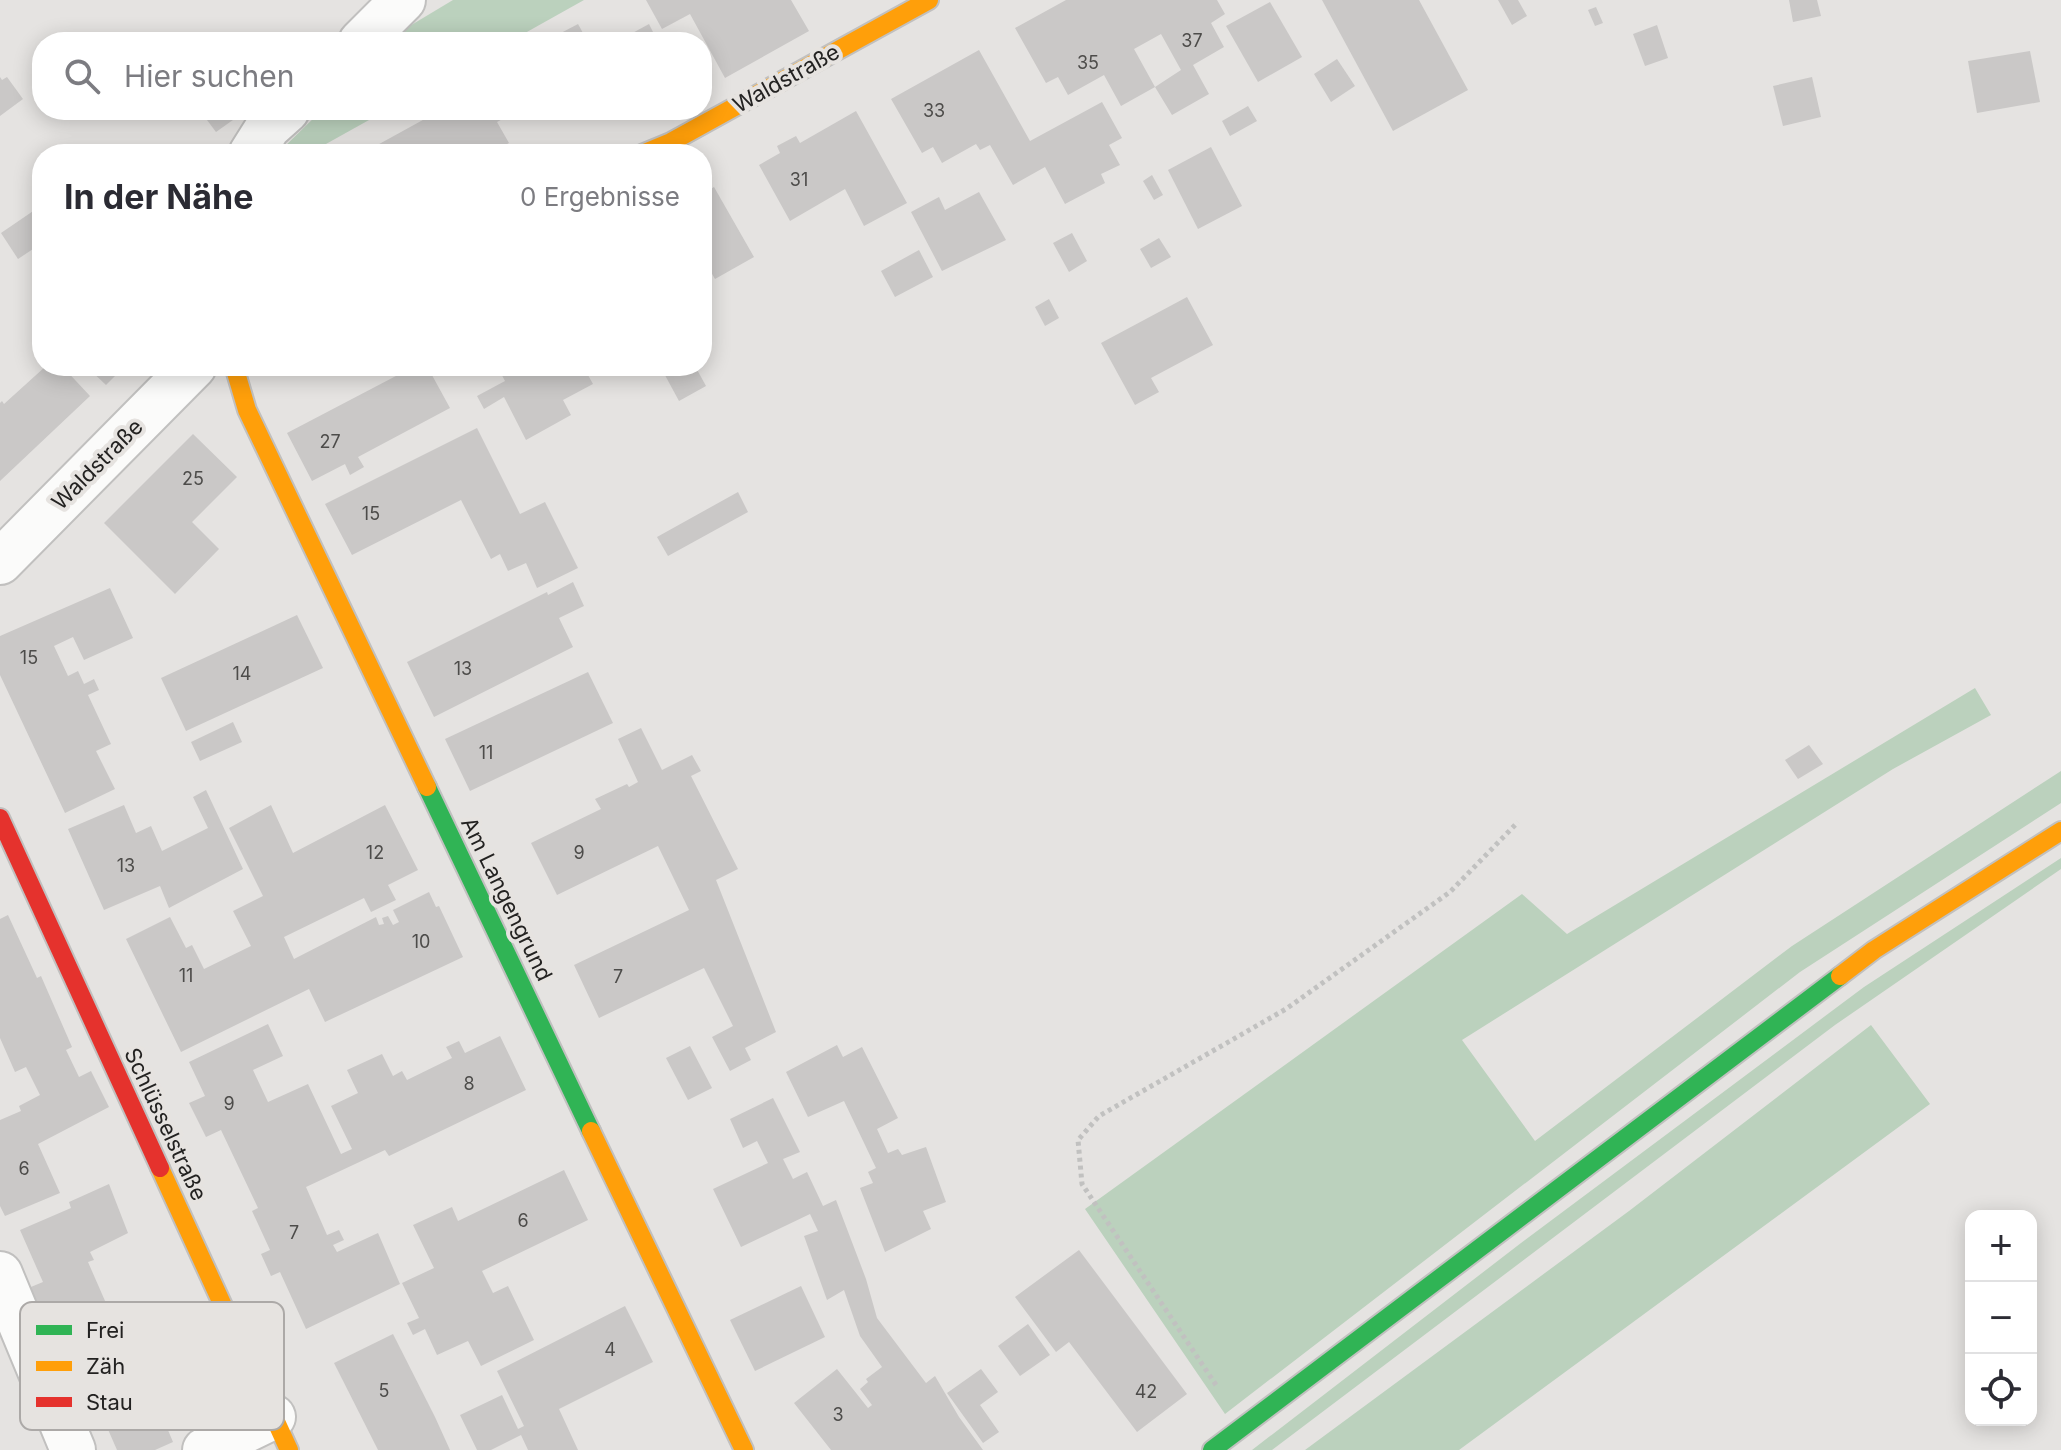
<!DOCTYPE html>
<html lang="de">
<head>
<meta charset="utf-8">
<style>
	:root { --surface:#fff; --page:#f2f2f3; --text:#2b2b33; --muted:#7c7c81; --line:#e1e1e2 }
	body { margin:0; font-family:Inter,sans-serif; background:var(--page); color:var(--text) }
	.controls { position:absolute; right:24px; bottom:24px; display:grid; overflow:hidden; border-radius:16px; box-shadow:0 4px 20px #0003 }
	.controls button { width:72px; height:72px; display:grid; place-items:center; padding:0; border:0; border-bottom:2px solid var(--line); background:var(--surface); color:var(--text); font:40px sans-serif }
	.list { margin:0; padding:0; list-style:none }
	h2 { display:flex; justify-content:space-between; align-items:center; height:104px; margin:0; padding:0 32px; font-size:34px }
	h2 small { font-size:26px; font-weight:400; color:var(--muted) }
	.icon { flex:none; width:44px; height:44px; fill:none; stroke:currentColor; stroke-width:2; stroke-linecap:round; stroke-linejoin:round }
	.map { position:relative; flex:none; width:2061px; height:1450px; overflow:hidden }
	.search { position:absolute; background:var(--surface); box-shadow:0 4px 20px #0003; left:32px; top:32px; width:680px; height:88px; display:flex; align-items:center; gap:20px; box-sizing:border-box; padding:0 28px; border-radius:32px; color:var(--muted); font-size:30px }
	.panel { position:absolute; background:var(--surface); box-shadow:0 4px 20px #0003; left:32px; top:144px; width:680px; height:232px; border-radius:32px }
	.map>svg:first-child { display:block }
	.green { fill:#bbd1bd }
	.building { fill:#cac8c7 }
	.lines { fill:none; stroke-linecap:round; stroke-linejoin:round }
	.street-casing { stroke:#c1c0bf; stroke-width:48 }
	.fast-casing { stroke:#c1c0bf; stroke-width:22 }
	.slow-casing { stroke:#c1c0bf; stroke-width:22 }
	.jam-casing { stroke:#c1c0bf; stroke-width:22 }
	.path { stroke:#c1c1c0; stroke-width:5; stroke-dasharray:4 4; stroke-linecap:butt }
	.street { stroke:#fbfbfa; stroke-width:44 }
	.fast { stroke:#30b455; stroke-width:18 }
	.slow { stroke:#ff9f0a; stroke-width:18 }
	.jam { stroke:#e5322d; stroke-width:18 }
	.labels { text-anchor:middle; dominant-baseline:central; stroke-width:8; stroke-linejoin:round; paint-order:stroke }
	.number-label { font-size:18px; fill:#4d4c4a }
	.street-label { font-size:22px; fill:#232221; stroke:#e6e3e0 }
	.key { fill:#e6e3e0; stroke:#aca9a7; stroke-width:2 }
	.key-label { font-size:22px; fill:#232221 }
</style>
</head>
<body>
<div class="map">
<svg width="2061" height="1450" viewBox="0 0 2061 1450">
	<rect width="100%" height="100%" fill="#e5e3e1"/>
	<g class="green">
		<polygon points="453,0 584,0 509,42 393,42 408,27"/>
		<polygon points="322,110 387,110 308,154 277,154"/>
		<polygon points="1975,688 1991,715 1893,769 1462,1040 1535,1141 1792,946 2061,771 2061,803 1800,972 1225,1414 1085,1209 1522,894 1567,934"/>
		<polygon points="2061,858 2061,869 1835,1025 1272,1450 1252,1450 1521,1243 1864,987"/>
		<polygon points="1871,1025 1930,1104 1459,1450 1305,1450 1629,1211"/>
	</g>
	<g class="building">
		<polygon points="646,0 791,0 809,31 725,78 690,14 662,29"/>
		<polygon points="1066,0 1217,0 1225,14 1211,23 1224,47 1193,65 1209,94 1172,115 1155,87 1181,70 1161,34 1134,49 1155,87 1121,106 1104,75 1068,95 1058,77 1046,83 1015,28"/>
		<polygon points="1322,0 1419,0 1468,90 1393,131"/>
		<polygon points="1498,0 1518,0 1527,16 1512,25"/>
		<polygon points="1789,0 1817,0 1821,16 1793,22"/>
		<polygon points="1270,2 1302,57 1258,82 1226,26"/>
		<polygon points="1596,7 1603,23 1595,26 1588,10"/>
		<polygon points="578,24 588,42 564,42 559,34"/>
		<polygon points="649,24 658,42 616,42"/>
		<polygon points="1657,25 1668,58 1645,66 1633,34"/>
		<polygon points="979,50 1030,141 1102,102 1122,138 1109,145 1120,165 1101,174 1105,183 1065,204 1045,167 1013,185 990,145 980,150 976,144 942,163 933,147 922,153 891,99"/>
		<polygon points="2030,51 2040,102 1977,113 1968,61"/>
		<polygon points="1337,59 1355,86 1331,102 1314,74"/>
		<polygon points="0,77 2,80 7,77 23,99 0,116"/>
		<polygon points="1812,77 1821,117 1783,126 1773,86"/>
		<polygon points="1248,106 1257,121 1230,136 1222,121"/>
		<polygon points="212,110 247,110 216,132 204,116"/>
		<polygon points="441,110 519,110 497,122 509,143 489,154 361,154"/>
		<polygon points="856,111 907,203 864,226 845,189 790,221 759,165 780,153 777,146 796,136 800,143"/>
		<polygon points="1211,147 1242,206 1198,229 1168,170"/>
		<polygon points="1152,175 1163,195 1154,200 1143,181"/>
		<polygon points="714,187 754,257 715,279 708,267 702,270 702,194"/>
		<polygon points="979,192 1006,240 942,271 911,212 939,197 945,210"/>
		<polygon points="42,205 42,243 18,259 1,233"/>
		<polygon points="1072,233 1087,261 1069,272 1053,243"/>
		<polygon points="1159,238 1171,257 1151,268 1140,249"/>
		<polygon points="919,250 933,277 895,297 881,271"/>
		<polygon points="1187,297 1213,345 1151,378 1159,392 1135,405 1101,343"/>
		<polygon points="1049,299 1059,318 1045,326 1035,307"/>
		<polygon points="46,366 62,366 90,396 0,481 0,403 2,401 4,404"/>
		<polygon points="86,366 125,366 106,385"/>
		<polygon points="415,366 427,366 450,408 358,457 364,467 350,475 345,464 312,481 287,433"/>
		<polygon points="497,366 583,366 593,384 563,400 571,415 526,440 504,397 484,409 477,396 505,381"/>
		<polygon points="660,366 695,366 706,386 679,401"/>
		<polygon points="477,428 520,514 545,502 578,568 537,588 526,563 508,571 500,554 491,559 461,500 352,555 325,504"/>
		<polygon points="193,434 237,477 192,522 219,549 175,594 104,523"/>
		<polygon points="738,492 748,512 668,556 657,537"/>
		<polygon points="573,582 584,606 559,618 573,647 434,717 407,662 547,592 548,595"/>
		<polygon points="110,588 133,638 84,660 73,637 54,646 68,676 78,671 84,684 94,679 99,690 88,695 111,744 96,751 115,789 65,813 0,675 0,636"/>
		<polygon points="297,615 323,668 186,731 161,678"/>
		<polygon points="588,672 613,723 470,791 445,739"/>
		<polygon points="233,722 242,742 200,761 191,742"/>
		<polygon points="641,728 662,770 692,755 701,771 691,776 738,869 716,880 776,1032 745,1048 751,1060 730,1071 712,1037 733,1026 704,968 599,1018 574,965 689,910 658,846 557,895 531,843 601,809 595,799 627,784 629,787 638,782 618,739"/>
		<polygon points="1809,745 1823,764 1798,779 1785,760"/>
		<polygon points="206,790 243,869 169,908 160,886 104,910 68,829 124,805 136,833 151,826 162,851 208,828 193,797"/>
		<polygon points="271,805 293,853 385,805 418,870 388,885 396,900 371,912 364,898 284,937 294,959 376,917 379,925 384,924 382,918 388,916 393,925 399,922 393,910 429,892 436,907 439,906 463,957 325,1022 309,989 181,1052 126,939 170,917 186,948 192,945 204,969 251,946 233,911 263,896 229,828"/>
		<polygon points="8,915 37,978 41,976 72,1047 66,1050 79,1077 91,1071 109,1107 38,1144 60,1193 5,1216 0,1206 0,1120 21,1111 19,1106 40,1095 26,1067 15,1072 0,1038 0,919"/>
		<polygon points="268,1024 283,1056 253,1070 268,1102 308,1084 341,1154 352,1149 331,1106 358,1093 347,1070 382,1054 393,1076 402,1071 407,1080 452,1058 446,1047 459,1041 465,1053 500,1036 526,1090 389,1156 385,1150 306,1187 327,1235 339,1230 344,1240 333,1245 337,1252 378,1233 400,1284 306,1329 280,1272 271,1276 261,1254 270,1250 252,1211 258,1208 221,1130 206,1137 189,1103 205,1096 189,1062"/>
		<polygon points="837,1045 843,1057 862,1047 898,1118 877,1129 888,1153 898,1149 902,1155 926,1147 946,1202 923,1211 931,1229 885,1252 860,1188 873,1183 868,1172 876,1168 844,1101 808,1117 786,1072"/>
		<polygon points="690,1046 712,1088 688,1100 666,1058"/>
		<polygon points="773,1098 800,1152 783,1159 793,1179 807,1172 823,1206 836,1200 866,1279 877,1318 926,1383 935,1376 959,1417 983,1450 831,1450 794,1403 837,1369 868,1408 872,1405 860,1389 868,1382 866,1379 882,1367 860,1336 844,1290 827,1300 804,1236 818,1231 810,1214 741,1247 713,1189 768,1163 757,1141 743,1148 730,1119"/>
		<polygon points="564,1170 588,1220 482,1271 493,1293 508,1286 534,1340 481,1366 468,1341 437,1355 425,1329 413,1335 407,1323 419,1318 402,1283 434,1268 413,1225 452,1207 458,1221"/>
		<polygon points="109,1184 128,1233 90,1252 94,1260 88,1262 116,1326 138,1315 157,1359 168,1354 178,1379 151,1390 173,1442 155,1450 117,1450 71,1345 61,1349 46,1316 39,1319 26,1289 43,1282 20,1230 71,1208 69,1202"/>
		<polygon points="1079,1250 1187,1394 1137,1432 1069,1342 1056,1352 1015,1297"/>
		<polygon points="801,1286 825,1337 755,1371 730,1320"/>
		<polygon points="625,1306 653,1362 559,1409 578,1450 528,1450 521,1435 491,1450 477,1450 460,1415 502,1395 518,1429 524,1426 497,1371"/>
		<polygon points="1028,1324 1050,1355 1020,1376 998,1346"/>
		<polygon points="393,1334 435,1417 450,1450 378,1450 334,1363"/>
		<polygon points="981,1369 998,1392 980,1405 999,1432 983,1443 947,1393"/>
	</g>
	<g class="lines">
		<defs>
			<g id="street">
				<polyline points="361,42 403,0"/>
				<polyline points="251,154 268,127 287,110"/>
				<polyline points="0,562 194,366"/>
				<polyline points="0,1274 73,1450"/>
				<polyline points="205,1450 273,1417"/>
			</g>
			<g id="fast">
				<polyline points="427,787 591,1131"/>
				<polyline points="1212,1450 1840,976"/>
			</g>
			<g id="slow">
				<polyline points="642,154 671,142 929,0"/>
				<polyline points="234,366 247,410 427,787"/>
				<polyline points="1840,976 1874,950 2061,831"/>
				<polyline points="591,1131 744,1450"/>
				<polyline points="160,1168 289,1450"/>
			</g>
			<polyline id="jam" points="0,818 160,1168"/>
		</defs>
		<use href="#street" class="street-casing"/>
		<use href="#fast" class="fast-casing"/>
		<use href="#slow" class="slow-casing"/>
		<use href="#jam" class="jam-casing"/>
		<polyline class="path" points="1216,1385 1082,1184 1078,1140 1099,1116 1286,1009 1450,892 1518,822"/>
		<use href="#street" class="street"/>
		<use href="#fast" class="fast"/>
		<use href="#slow" class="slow"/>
		<use href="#jam" class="jam"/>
	</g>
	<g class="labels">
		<g class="number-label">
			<text x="1192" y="40">37</text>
			<text x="1088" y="62">35</text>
			<text x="934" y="110">33</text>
			<text x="799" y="179">31</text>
			<text x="330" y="441">27</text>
			<text x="193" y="478">25</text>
			<text x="371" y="513">15</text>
			<text x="29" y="657">15</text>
			<text x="463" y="668">13</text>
			<text x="242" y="673">14</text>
			<text x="486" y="752">11</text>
			<text x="375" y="852">12</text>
			<text x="579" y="852">9</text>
			<text x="126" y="865">13</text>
			<text x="421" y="941">10</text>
			<text x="186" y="975">11</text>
			<text x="618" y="976">7</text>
			<text x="469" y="1083">8</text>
			<text x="229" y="1103">9</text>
			<text x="24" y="1168">6</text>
			<text x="523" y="1220">6</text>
			<text x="294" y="1232">7</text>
			<text x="610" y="1349">4</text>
			<text x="384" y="1390">5</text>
			<text x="1146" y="1391">42</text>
			<text x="838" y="1414">3</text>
		</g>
		<g class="street-label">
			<text transform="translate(786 78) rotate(-29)">Waldstraße</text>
			<text transform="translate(97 464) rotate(-45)">Waldstraße</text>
			<text transform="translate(507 899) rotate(64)">Am Langengrund</text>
			<text transform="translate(166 1124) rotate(65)">Schlüsselstraße</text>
		</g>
	</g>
	<rect x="20" y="1302" width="264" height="128" rx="12" class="key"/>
	<rect x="36" y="1325" width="36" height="10" fill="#30b455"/>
	<rect x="36" y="1361" width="36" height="10" fill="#ff9f0a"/>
	<rect x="36" y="1397" width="36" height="10" fill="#e5322d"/>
	<g class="key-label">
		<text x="86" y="1338">Frei</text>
		<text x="86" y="1374">Zäh</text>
		<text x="86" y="1410">Stau</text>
	</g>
</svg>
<div class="controls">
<button>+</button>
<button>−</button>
<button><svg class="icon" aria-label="locate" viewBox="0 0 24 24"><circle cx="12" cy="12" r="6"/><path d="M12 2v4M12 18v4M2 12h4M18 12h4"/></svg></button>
</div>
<div class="search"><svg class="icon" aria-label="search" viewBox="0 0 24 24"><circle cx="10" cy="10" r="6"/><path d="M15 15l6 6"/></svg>Hier suchen</div>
<section class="panel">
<h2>In der Nähe<small>0 Ergebnisse</small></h2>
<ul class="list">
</ul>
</section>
</div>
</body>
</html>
